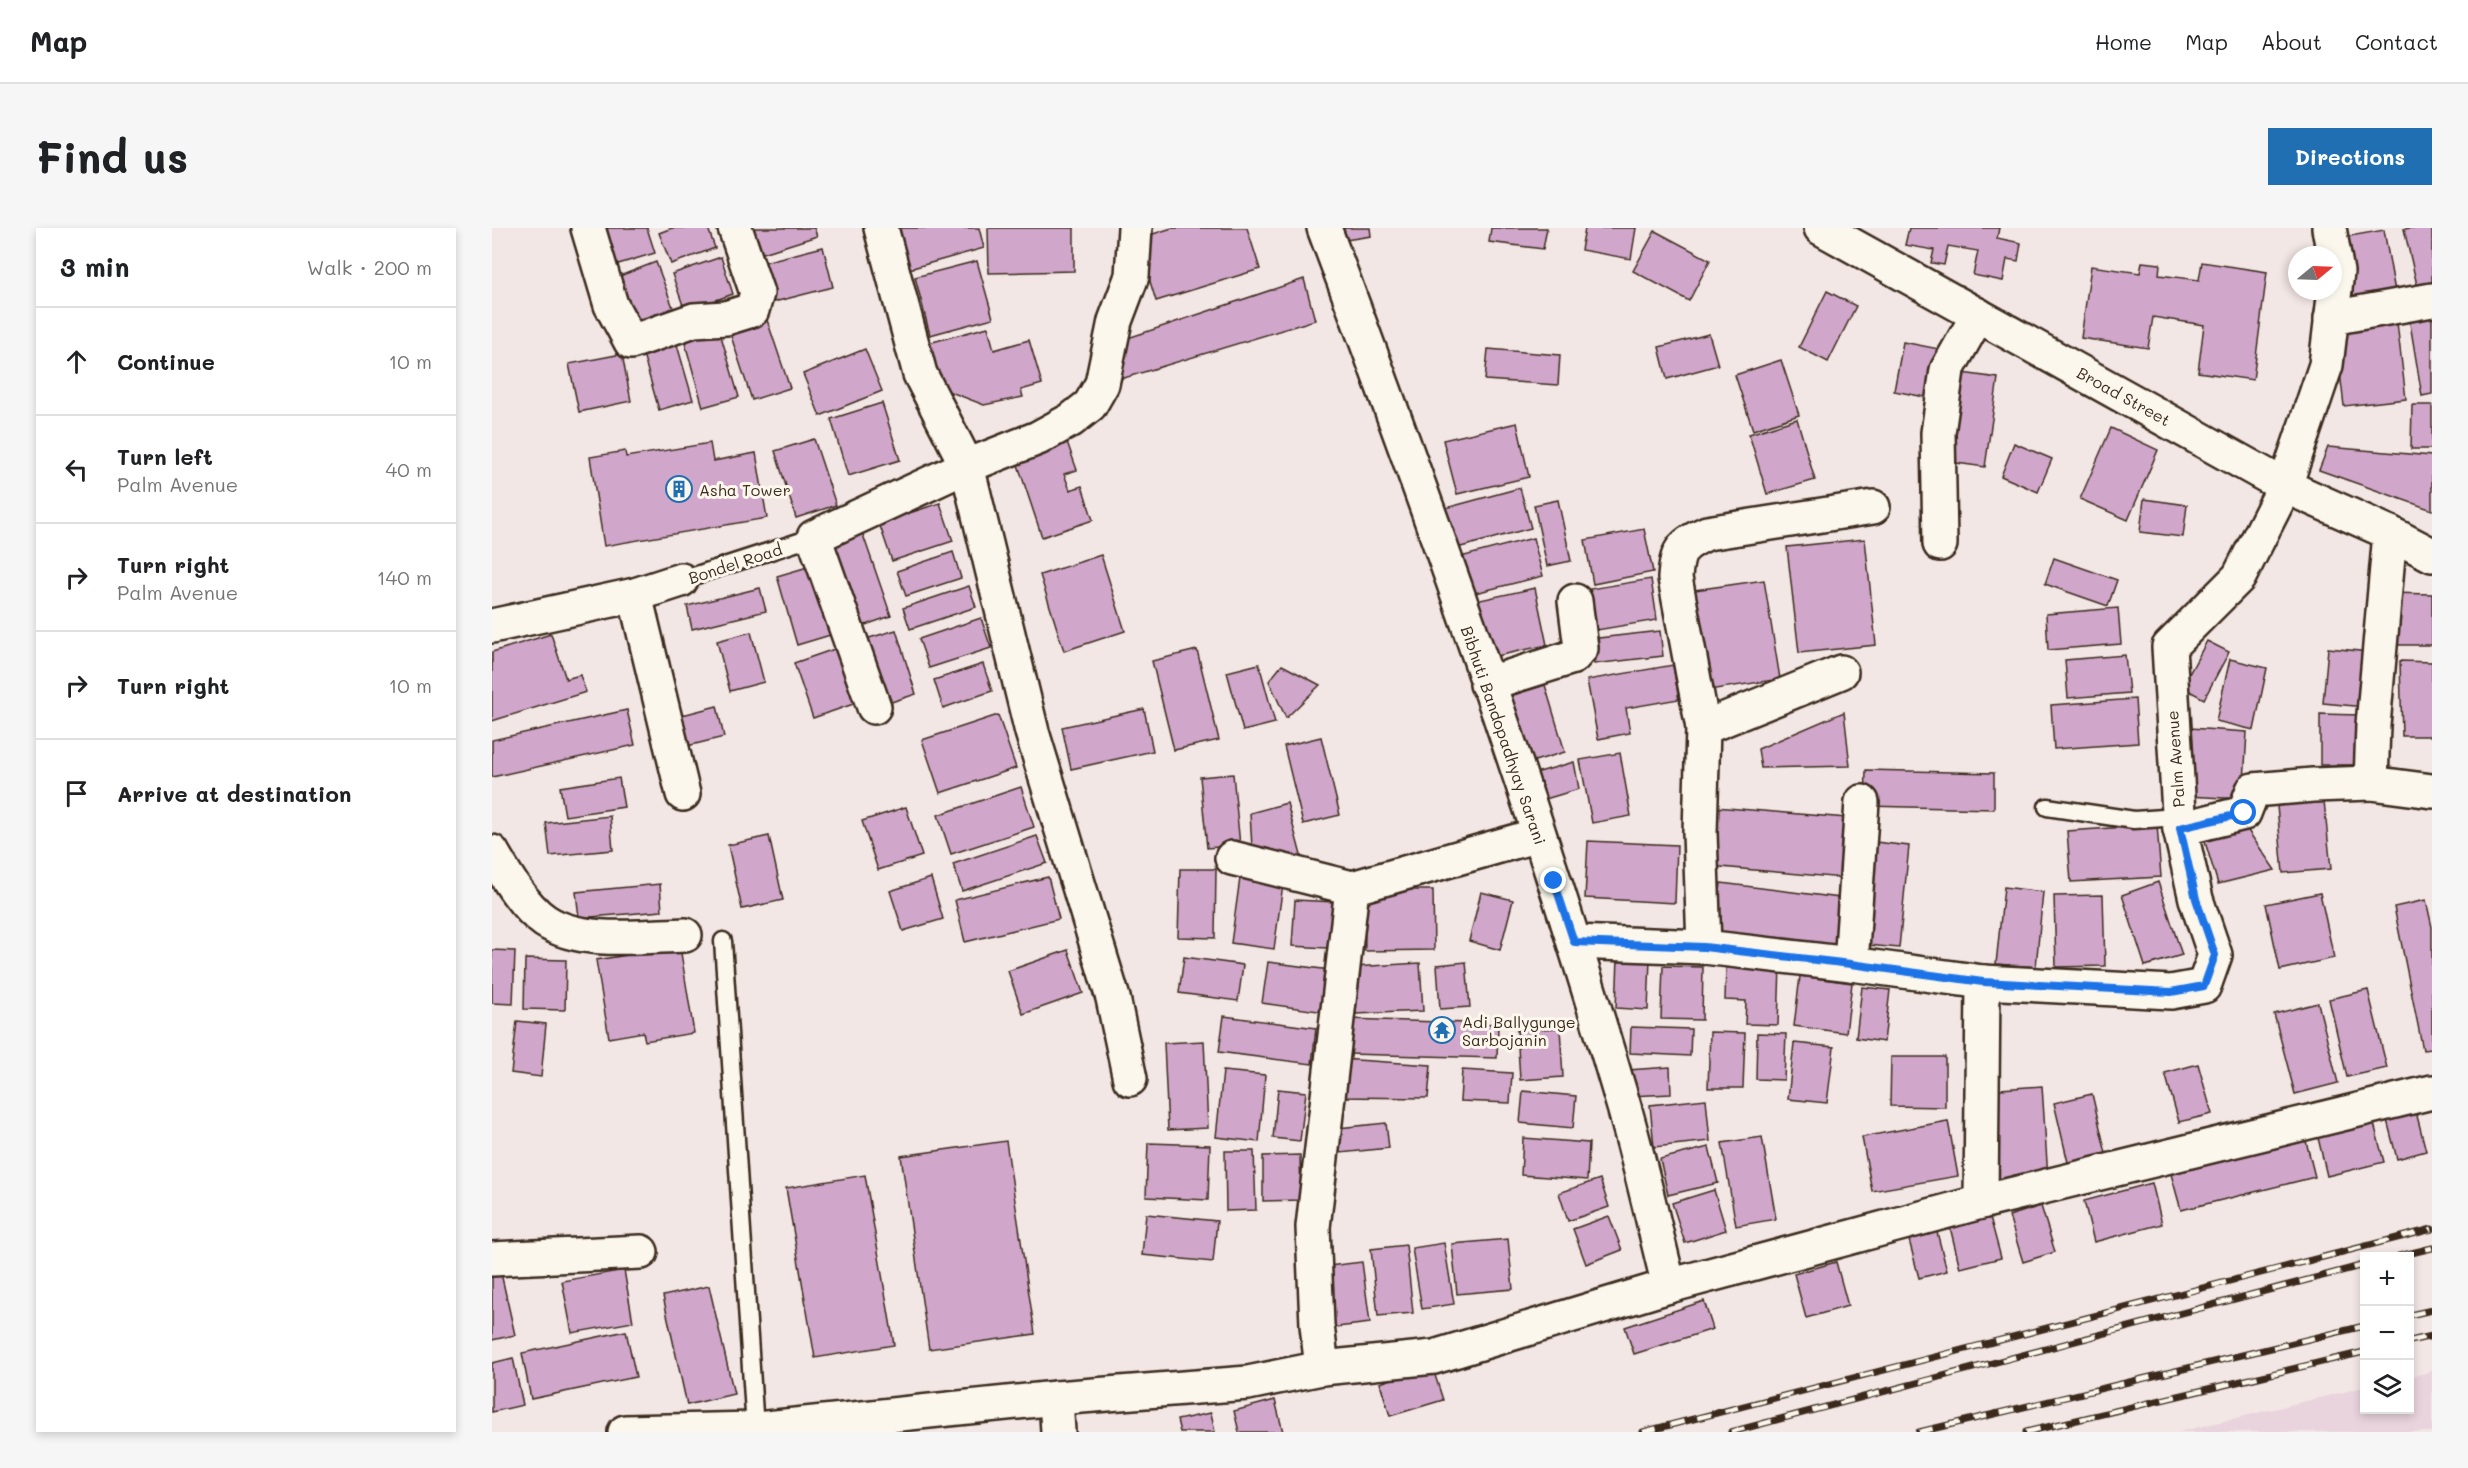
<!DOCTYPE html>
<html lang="en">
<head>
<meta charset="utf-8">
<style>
	:root { --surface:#fff; --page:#f6f6f6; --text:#202124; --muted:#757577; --line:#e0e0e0; --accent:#1f6fb2 }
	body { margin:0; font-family:Mali,sans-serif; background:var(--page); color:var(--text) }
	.controls { position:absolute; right:18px; bottom:18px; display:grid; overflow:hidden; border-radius:0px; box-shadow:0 3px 9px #0003 }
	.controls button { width:54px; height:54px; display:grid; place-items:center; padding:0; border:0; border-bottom:2px solid var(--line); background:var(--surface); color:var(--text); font:30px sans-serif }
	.compass { position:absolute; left:1796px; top:18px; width:54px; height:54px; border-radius:50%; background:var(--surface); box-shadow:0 3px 9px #0003; rotate:71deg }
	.stop { position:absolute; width:18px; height:18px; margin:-14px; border:4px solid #1a73e8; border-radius:50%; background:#fff }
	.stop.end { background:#1a73e8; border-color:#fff; box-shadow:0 2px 6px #0008 }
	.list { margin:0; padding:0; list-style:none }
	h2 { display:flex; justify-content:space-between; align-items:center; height:78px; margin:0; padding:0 24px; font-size:26px }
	h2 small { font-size:20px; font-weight:400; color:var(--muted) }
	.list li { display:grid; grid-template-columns:39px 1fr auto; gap:18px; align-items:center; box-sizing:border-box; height:108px; padding:0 24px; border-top:2px solid var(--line) }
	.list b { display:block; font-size:22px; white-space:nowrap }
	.list p { margin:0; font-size:20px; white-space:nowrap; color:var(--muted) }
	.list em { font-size:20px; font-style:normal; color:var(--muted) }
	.icon { flex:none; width:33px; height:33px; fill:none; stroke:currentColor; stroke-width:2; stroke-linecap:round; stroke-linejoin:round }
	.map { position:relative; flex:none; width:1940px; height:1204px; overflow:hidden; border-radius:0px }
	header { display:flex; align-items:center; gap:36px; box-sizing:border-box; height:84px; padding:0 30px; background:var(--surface); border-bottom:2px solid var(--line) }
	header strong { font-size:28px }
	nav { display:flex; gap:33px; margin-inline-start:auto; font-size:21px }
	.intro { display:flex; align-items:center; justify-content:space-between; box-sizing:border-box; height:144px; padding:0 36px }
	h1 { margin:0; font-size:42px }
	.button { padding:15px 27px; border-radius:0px; background:var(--accent); color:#fff; font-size:21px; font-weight:700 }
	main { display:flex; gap:36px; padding:0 36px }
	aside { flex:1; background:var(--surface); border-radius:0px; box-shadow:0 3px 9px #0003 }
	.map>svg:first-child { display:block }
	.built { fill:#e9d4dd }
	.building { fill:#d1a6cb; stroke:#3b2a1e; stroke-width:1.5 }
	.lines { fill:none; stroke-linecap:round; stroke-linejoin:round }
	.lane-casing { stroke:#3b2a1e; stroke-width:21 }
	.street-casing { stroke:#3b2a1e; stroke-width:38 }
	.secondary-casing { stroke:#3b2a1e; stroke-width:38 }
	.lane { stroke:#fbf7ec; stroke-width:16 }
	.street { stroke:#fbf7ec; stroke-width:33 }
	.secondary { stroke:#fbf7ec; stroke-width:33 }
	.rail-casing { stroke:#3b2a1e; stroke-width:7 }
	.rail { stroke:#fbf7ec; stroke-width:4.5; stroke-dasharray:14; stroke-linecap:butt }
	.route { stroke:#1a73e8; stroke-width:8 }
	.labels { text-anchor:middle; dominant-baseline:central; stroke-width:6; stroke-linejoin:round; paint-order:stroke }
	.street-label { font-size:16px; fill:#3b2a1e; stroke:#fbf7ec }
	.poi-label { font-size:16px; fill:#3b2a1e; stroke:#fbf7ec; text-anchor:start }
</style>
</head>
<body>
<header>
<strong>Map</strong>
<nav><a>Home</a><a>Map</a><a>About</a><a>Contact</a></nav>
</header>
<div class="intro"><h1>Find us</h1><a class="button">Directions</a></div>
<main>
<aside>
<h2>3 min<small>Walk · 200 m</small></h2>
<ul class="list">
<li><svg class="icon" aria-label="ahead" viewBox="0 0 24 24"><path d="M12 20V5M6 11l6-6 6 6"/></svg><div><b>Continue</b></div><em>10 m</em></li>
<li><svg class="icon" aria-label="left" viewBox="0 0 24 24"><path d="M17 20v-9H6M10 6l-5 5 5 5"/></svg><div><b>Turn left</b><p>Palm Avenue</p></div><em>40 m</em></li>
<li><svg class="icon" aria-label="right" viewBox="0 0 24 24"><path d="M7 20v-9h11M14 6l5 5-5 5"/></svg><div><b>Turn right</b><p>Palm Avenue</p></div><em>140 m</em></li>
<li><svg class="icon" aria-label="right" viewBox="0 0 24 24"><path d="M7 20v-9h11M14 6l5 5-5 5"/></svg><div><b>Turn right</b></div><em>10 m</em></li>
<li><svg class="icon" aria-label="arrive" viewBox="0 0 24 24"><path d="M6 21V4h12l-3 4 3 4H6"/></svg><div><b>Arrive at destination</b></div></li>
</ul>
</aside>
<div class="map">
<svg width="1940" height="1204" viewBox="0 0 1940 1204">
	<rect width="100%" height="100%" fill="#f3e7e5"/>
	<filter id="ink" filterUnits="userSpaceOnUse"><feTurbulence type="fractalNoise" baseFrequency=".0167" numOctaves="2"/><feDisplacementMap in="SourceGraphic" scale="12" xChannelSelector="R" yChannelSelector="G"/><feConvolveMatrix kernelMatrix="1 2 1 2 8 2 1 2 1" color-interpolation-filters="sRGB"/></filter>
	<g filter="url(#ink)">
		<polygon class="built" points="1940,1143 1940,1204 1686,1204 1872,1159 1872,1182 1918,1182 1918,1149"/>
		<g class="building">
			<polygon points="111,0 155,0 163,25 123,37"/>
			<polygon points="180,0 216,0 223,20 179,36 167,5"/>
			<polygon points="256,0 322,0 325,8 265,27"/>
			<polygon points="406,0 487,0 492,20 417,41"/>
			<polygon points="496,0 582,0 582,43 497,45"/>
			<polygon points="680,0 755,0 768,41 664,73 645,11"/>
			<polygon points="838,0 878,0 879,8 841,14"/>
			<polygon points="999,0 1055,0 1051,21 997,14"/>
			<polygon points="1093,0 1144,0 1139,31 1089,22"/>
			<polygon points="1417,0 1507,0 1505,10 1529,15 1526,33 1515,31 1511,53 1481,47 1486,23 1456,18 1452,37 1439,35 1442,22 1413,17"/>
			<polygon points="1919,0 1940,0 1940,67 1928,70 1912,1"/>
			<polygon points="1892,2 1904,69 1863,76 1852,9"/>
			<polygon points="1163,3 1218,32 1197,73 1141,43"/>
			<polygon points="331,19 341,59 278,75 268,35"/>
			<polygon points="229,29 241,66 193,83 180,46"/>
			<polygon points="485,33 501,90 438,107 423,49"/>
			<polygon points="164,34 182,82 137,99 120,51"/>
			<polygon points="1650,34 1668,36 1667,47 1707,52 1710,34 1775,44 1761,152 1706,144 1712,97 1661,89 1656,120 1589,110 1599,38 1648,45"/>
			<polygon points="812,51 823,92 619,154 624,114"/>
			<polygon points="1335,63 1364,78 1336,134 1307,119"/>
			<polygon points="1940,79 1940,166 1930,168 1916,83"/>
			<polygon points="273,86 298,160 260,172 236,99"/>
			<polygon points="1904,86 1914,171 1852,178 1842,93"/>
			<polygon points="226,98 247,169 211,179 191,108"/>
			<polygon points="496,99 502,122 537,112 550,156 529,162 531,169 492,177 443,158 433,116"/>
			<polygon points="1217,106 1226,137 1175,151 1167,119"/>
			<polygon points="183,110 201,172 167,182 149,119"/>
			<polygon points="1411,114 1452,122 1443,171 1402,163"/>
			<polygon points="373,121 390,163 328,188 311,146"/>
			<polygon points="996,121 1068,127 1066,157 993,152"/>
			<polygon points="130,126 139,173 87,184 77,136"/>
			<polygon points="1289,132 1307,187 1261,202 1243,147"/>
			<polygon points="1470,145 1506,150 1493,239 1457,234"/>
			<polygon points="390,175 408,232 356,248 339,191"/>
			<polygon points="1920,177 1940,177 1940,221 1919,221"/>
			<polygon points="1305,191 1323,252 1275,266 1257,206"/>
			<polygon points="1025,195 1037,249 965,266 951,212"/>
			<polygon points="1619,200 1666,222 1636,292 1588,271"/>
			<polygon points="322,211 344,277 304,290 283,223"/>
			<polygon points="574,211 585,242 572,246 578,262 590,258 601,292 550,309 523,228"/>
			<polygon points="218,215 221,233 264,225 275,290 112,318 98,229 133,223 134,229"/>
			<polygon points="1522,215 1560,231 1546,264 1509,248"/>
			<polygon points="1836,219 1940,228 1940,282 1827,242"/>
			<polygon points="1028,260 1039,300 954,323 943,283"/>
			<polygon points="1652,271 1695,277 1691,309 1648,304"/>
			<polygon points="1066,272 1079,333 1055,338 1042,277"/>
			<polygon points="448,275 461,313 400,333 387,295"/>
			<polygon points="369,301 399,388 362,401 332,313"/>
			<polygon points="1152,301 1161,344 1101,356 1093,312"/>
			<polygon points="1041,310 1051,348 971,368 961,331"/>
			<polygon points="1373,311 1384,417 1307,425 1295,319"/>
			<polygon points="461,324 469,350 414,368 405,343"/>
			<polygon points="609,327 633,403 572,423 548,347"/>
			<polygon points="1562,330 1625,352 1616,378 1553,356"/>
			<polygon points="326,336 345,405 305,417 285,348"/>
			<polygon points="1159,351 1165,392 1105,402 1098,361"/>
			<polygon points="1272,352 1288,451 1211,463 1196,363"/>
			<polygon points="477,358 484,379 418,401 411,380"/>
			<polygon points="268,360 274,383 200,401 195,378"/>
			<polygon points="1043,360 1055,417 991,431 979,374"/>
			<polygon points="1896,365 1940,366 1940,417 1897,417"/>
			<polygon points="1626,380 1629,416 1556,422 1554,386"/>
			<polygon points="489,390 499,420 437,440 427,411"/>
			<polygon points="404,402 424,466 387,478 367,413"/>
			<polygon points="1168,403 1171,428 1102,436 1098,411"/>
			<polygon points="259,404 272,454 238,463 225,413"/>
			<polygon points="59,406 74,451 88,447 94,464 0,493 0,424"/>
			<polygon points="1715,413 1737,424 1712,471 1690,459"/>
			<polygon points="354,417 373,472 321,490 302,435"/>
			<polygon points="1836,420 1878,424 1873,479 1831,475"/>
			<polygon points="705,422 727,512 682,522 660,433"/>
			<polygon points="1633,427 1637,465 1576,470 1573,432"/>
			<polygon points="1738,431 1775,440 1762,502 1724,493"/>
			<polygon points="1908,433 1940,434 1940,508 1910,508"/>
			<polygon points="491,436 500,463 451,480 442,452"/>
			<polygon points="767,436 783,495 751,503 735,444"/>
			<polygon points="790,437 828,457 794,490 777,453"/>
			<polygon points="1181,437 1187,471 1134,480 1138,505 1106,511 1095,452"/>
			<polygon points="1053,457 1073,524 1029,537 1009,471"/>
			<polygon points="1643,471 1646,515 1562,521 1559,477"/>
			<polygon points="225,478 232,509 187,520 179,490"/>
			<polygon points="652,481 661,523 579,541 570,499"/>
			<polygon points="135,482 143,517 0,549 0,512"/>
			<polygon points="1352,484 1358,538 1269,540 1266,521"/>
			<polygon points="1828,486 1867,487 1866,537 1828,537"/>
			<polygon points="506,487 524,540 448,565 430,512"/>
			<polygon points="1698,500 1755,504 1751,571 1695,568"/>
			<polygon points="829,509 848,587 811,596 792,518"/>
			<polygon points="1128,525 1139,588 1100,595 1088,532"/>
			<polygon points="1082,534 1087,561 1040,575 1033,548"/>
			<polygon points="1374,542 1502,545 1502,581 1373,578"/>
			<polygon points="741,546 748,617 715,620 708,549"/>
			<polygon points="127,550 132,579 73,588 68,559"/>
			<polygon points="529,559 542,599 459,626 446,587"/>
			<polygon points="1832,573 1839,641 1791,645 1785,578"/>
			<polygon points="795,575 810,631 760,620 758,585"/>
			<polygon points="414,579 430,628 386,642 370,593"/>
			<polygon points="1223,579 1355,590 1351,650 1218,638"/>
			<polygon points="118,588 121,622 58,628 54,595"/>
			<polygon points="1748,591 1783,642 1726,656 1709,601"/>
			<polygon points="1665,597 1669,649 1579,654 1575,603"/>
			<polygon points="277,608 291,672 250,681 236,617"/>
			<polygon points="545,608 555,635 470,663 461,636"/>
			<polygon points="1096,613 1185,617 1183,675 1093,670"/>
			<polygon points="1375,613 1417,618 1407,720 1365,716"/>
			<polygon points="688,641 724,641 723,710 686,709"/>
			<polygon points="749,643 792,649 782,721 739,715"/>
			<polygon points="556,649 567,691 473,714 463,672"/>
			<polygon points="439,650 451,691 411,703 398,663"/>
			<polygon points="1666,654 1690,727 1653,738 1630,667"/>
			<polygon points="1229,655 1348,670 1342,721 1223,706"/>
			<polygon points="168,656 170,683 87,690 84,664"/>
			<polygon points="1512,659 1551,664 1544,739 1504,736"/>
			<polygon points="872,662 941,662 942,722 873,723"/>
			<polygon points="989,664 1021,672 1008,722 977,713"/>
			<polygon points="1828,665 1842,730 1788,742 1774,676"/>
			<polygon points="1611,667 1613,738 1564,739 1562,668"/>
			<polygon points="803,672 844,674 835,720 800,718"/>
			<polygon points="1934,672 1940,699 1940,821 1931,822 1902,679"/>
			<polygon points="188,719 202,805 153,813 151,804 117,810 104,732"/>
			<polygon points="0,722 23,723 21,776 0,775"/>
			<polygon points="576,722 591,765 531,786 516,743"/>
			<polygon points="692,729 751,737 746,773 687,765"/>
			<polygon points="1126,730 1158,731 1156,782 1124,780"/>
			<polygon points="33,731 74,732 73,782 32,781"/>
			<polygon points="776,734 838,742 833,784 770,775"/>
			<polygon points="974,734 978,779 948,781 945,737"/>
			<polygon points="928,735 931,783 864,786 862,739"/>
			<polygon points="1234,736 1288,738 1286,797 1253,796 1254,773 1233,772"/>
			<polygon points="1171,738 1211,739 1210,792 1169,791"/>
			<polygon points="1308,748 1360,755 1354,805 1302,798"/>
			<polygon points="1370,759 1398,762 1392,814 1364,810"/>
			<polygon points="1876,762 1895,840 1855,849 1837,771"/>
			<polygon points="1826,775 1846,855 1803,866 1782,786"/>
			<polygon points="732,788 824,800 820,836 727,824"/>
			<polygon points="856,791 1006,796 1005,830 856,826"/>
			<polygon points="25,793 54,796 49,849 19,845"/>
			<polygon points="1139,799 1199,801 1198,828 1138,825"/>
			<polygon points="1068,800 1071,849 1028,852 1025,802"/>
			<polygon points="1218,804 1253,805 1251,860 1216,860"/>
			<polygon points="1265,805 1294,806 1292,852 1264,851"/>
			<polygon points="712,813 716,900 676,902 672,815"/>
			<polygon points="1302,815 1342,819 1335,875 1296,871"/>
			<polygon points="1399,829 1453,829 1453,879 1398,878"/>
			<polygon points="849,831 939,837 936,870 846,869"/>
			<polygon points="1706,836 1720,886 1687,894 1673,845"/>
			<polygon points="1178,839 1179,866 1138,868 1136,842"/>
			<polygon points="970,842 1020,845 1018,875 968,873"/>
			<polygon points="731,843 773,847 767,914 724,909"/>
			<polygon points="1550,858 1556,950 1501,953 1495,862"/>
			<polygon points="786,861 814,864 808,913 781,910"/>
			<polygon points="1031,863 1084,868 1081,900 1028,895"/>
			<polygon points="1600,866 1616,934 1578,943 1562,875"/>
			<polygon points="1214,871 1218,913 1162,919 1158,877"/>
			<polygon points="1923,880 1934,923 1905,931 1894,888"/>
			<polygon points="1880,888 1892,934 1835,948 1824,901"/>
			<polygon points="1456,893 1466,948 1380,963 1370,909"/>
			<polygon points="894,895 897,920 848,925 846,900"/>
			<polygon points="1270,909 1284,991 1244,998 1230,915"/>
			<polygon points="1031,910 1097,915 1095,952 1029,947"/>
			<polygon points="514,913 543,1106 437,1121 409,928"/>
			<polygon points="1814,913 1823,949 1689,982 1679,946"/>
			<polygon points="656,915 718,917 716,972 654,969"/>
			<polygon points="1217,919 1226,955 1176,967 1168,931"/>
			<polygon points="733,923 762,923 764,982 734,983"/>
			<polygon points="808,927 809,972 771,973 771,928"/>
			<polygon points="373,947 402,1117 323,1130 294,960"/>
			<polygon points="1108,951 1117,979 1076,993 1067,965"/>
			<polygon points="1660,955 1670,996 1602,1014 1592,973"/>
			<polygon points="1222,962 1234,1002 1193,1015 1180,975"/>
			<polygon points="1549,978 1563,1024 1531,1034 1517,988"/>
			<polygon points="654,986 725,993 721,1034 650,1027"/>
			<polygon points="1117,988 1130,1022 1094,1036 1081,1001"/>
			<polygon points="1498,989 1509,1030 1468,1040 1458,999"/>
			<polygon points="1445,1004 1455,1043 1427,1050 1417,1012"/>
			<polygon points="1016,1011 1021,1061 965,1066 960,1016"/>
			<polygon points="952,1015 962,1076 930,1081 920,1020"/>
			<polygon points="914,1017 921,1085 886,1088 879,1021"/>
			<polygon points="870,1034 878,1095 837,1100 828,1039"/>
			<polygon points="1344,1034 1356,1078 1314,1090 1302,1046"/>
			<polygon points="132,1042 141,1094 80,1105 70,1053"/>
			<polygon points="9,1045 23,1107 0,1112 0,1047"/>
			<polygon points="217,1058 242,1166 195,1177 171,1068"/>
			<polygon points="1212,1073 1221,1101 1142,1126 1133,1099"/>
			<polygon points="134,1103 144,1149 39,1171 30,1125"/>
			<polygon points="21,1130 31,1177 0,1184 0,1135"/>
			<polygon points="940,1138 951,1172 898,1188 888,1155"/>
			<polygon points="783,1172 791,1204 747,1204 742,1183"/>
			<polygon points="719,1185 723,1204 688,1204 685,1192"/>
		</g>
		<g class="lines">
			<defs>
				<g id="lane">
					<polyline points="189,352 322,309"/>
					<polyline points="1555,579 1642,592 1686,589"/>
					<polyline points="231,713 263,1201"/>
				</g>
				<g id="street">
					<polyline points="96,0 119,77 139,114 202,92 234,90 260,82 265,65 243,0"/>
					<polyline points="389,0 428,146 475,238 540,504 621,770 638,851"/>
					<path d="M832,0c109,290 213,582 300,879 17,59 30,119 45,179"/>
					<polyline points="1839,90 1940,72"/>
					<polyline points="1898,305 1881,497 1879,555 1940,563"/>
					<polyline points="1448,316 1446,205 1455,142 1486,87"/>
					<polyline points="143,367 191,566"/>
					<polyline points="0,398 143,367 189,352"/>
					<polyline points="995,456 1081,429 1089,420 1083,373"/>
					<polyline points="382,479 322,309 475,238 546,210 579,192 598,177 610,156 623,93 640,48 643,0"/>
					<path d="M1211,500l-28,-150c2,-28 6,-33 32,-45l166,-26"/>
					<polyline points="1688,601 1752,585 1761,562 1821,557 1879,555"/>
					<path d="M0,624c13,22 31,54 53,69 36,24 99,15 140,14"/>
					<polyline points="740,630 860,660"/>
					<polyline points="1082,714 1212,719 1359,736 1491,754 1679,764 1712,758 1723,727 1704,671 1688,601 1677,419 1747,349 1793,258 1834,137 1845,44 1837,0"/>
					<polyline points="1212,719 1208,605 1211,500 1349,444"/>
					<polyline points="1359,736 1370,574"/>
					<polyline points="1489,974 1491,754"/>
					<polyline points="0,1031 149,1024"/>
					<polyline points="830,1140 825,1097 821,999 860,660 1046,607"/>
					<polyline points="564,1170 566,1204"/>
				</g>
				<g id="secondary">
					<polyline points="1329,0 1793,258 1898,305 1940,327"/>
					<polyline points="133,1204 263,1201 564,1170 756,1155 830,1140 942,1129 1177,1058 1489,974 1940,864"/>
				</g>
			</defs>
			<use href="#lane" class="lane-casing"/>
			<use href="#street" class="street-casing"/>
			<use href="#secondary" class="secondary-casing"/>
			<use href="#lane" class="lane"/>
			<use href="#street" class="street"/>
			<use href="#secondary" class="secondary"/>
			<defs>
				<g id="rail">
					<polyline points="1907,1028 1940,1020"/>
					<polyline points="1918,1087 1940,1082"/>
					<polyline points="1918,1113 1940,1108"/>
					<polyline points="1151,1204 1940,1001"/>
					<polyline points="1239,1204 1872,1037"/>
					<polyline points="1427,1204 1872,1098"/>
					<polyline points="1534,1204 1872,1124"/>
				</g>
			</defs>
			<use href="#rail" class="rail-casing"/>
			<use href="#rail" class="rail"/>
		</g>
	</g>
	<g class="lines" filter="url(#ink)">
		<polyline class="route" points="1062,653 1082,714 1212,719 1359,736 1491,754 1679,764 1712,758 1723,727 1704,671 1688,600 1752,585"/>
	</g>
	<defs>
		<symbol id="building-ring" viewBox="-11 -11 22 22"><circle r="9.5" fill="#fbf7ec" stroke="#1f6fb2" stroke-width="1.5"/><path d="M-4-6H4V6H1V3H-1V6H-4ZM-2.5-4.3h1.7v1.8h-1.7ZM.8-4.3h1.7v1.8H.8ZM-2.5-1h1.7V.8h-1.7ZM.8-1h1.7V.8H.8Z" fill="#1f6fb2"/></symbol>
		<symbol id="temple-ring" viewBox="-11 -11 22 22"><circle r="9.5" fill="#fbf7ec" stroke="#1f6fb2" stroke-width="1.5"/><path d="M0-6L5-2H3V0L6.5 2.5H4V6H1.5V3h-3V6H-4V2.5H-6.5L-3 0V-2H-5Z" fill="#1f6fb2"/></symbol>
	</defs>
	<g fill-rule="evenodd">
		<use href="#building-ring" x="172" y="246" width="30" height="30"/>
		<use href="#temple-ring" x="935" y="787" width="30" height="30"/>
	</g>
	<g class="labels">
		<g class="street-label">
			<text transform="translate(1632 168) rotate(29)">Broad Street</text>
			<text transform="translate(243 335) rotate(-18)">Bondel Road</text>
			<text transform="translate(1012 507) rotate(71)">Bibhuti Bandopadhyay Sarani</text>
			<text transform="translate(1683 531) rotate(-94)">Palm Avenue</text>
		</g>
		<g class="poi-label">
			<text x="207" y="261">Asha Tower</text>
			<text x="970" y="793">Adi Ballygunge<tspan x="970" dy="18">Sarbojanin</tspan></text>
		</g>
	</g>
</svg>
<div class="controls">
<button>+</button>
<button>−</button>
<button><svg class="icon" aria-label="layers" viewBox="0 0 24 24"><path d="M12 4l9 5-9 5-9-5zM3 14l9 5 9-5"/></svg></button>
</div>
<svg class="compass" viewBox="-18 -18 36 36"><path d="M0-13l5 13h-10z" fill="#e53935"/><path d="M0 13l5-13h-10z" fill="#757577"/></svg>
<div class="stop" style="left:1752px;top:585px"></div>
<div class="stop end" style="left:1062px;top:653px"></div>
</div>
</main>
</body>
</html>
